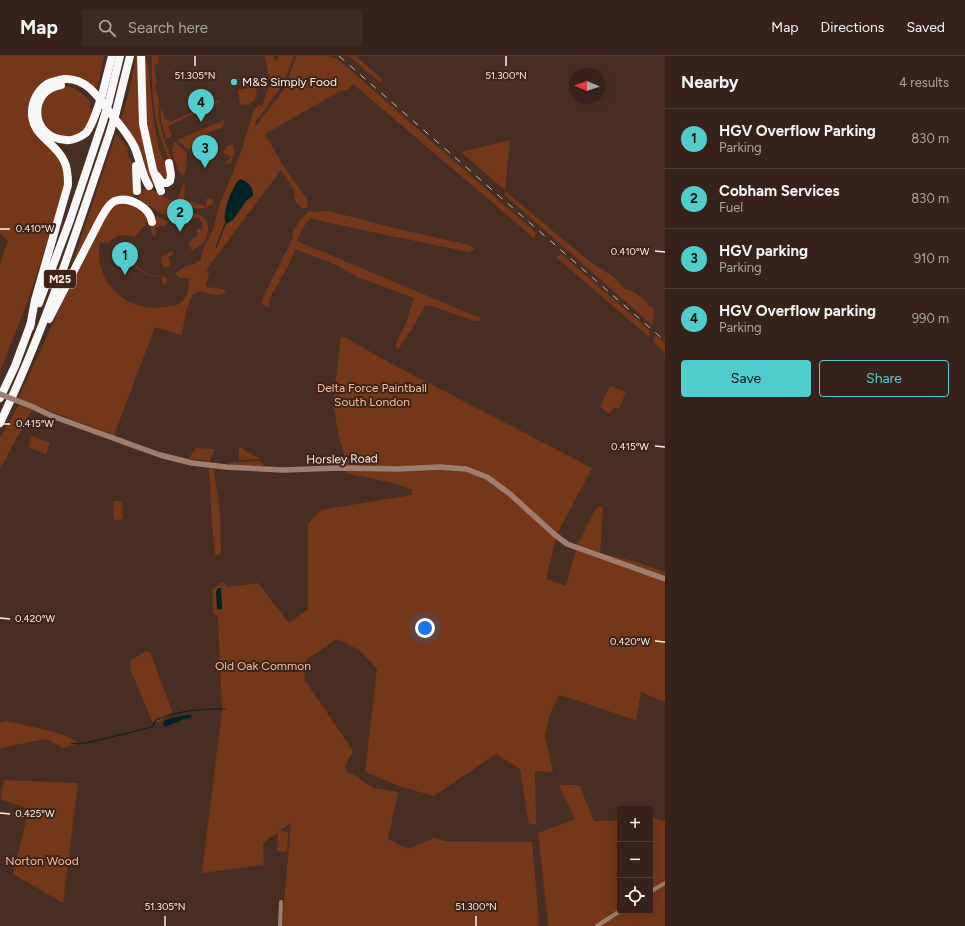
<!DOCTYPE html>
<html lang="en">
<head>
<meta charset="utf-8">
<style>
	:root { --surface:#36221a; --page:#3d2a23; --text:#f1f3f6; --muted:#aaa4a2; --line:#503f39; --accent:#52cdce }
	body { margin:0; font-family:Figtree,sans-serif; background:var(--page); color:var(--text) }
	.controls { position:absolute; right:12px; bottom:12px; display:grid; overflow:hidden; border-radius:4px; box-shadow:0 4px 16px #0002 }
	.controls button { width:36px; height:36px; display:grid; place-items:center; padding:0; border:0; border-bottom:1px solid var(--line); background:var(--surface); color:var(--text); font:20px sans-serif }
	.compass { position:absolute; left:569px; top:12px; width:36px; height:36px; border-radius:50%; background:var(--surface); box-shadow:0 4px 16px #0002; rotate:272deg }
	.you { position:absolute; left:425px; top:572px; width:14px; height:14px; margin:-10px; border:3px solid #fff; border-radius:50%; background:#1a73e8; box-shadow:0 0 0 6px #1a73e833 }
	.badge { display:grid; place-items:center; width:26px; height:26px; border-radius:50%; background:var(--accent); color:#111; font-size:13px; font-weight:700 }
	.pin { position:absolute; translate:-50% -33px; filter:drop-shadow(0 1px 2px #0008) }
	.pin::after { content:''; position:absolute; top:21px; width:14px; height:12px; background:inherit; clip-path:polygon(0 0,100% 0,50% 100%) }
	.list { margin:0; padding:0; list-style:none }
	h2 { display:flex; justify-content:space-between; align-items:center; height:52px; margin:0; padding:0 16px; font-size:17px }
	h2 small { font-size:13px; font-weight:400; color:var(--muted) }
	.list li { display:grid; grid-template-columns:26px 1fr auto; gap:12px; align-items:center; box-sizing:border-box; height:60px; padding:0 16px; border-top:1px solid var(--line) }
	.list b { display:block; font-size:15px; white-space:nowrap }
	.list p { margin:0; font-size:13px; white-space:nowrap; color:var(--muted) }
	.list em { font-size:13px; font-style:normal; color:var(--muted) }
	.actions { display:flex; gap:8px; padding:12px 16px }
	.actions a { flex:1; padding:9px 0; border:1px solid var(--accent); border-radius:4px; text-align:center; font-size:14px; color:var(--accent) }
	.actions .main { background:var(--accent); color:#111 }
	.icon { flex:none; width:22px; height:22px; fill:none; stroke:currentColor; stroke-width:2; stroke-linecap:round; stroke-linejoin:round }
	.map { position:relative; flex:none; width:665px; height:870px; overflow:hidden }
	header { display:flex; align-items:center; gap:24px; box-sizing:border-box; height:56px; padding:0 20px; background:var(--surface); border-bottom:1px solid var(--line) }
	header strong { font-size:19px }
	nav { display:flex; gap:22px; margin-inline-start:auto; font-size:14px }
	.search { width:280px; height:36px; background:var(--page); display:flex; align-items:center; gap:10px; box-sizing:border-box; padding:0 14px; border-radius:4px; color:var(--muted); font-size:15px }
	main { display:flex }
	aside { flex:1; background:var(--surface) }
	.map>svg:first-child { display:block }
	.green { fill:#753719 }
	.water { fill:#002425 }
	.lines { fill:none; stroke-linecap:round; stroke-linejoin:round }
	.stream { stroke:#002425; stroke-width:1 }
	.minor { stroke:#9f7e6f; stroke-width:4 }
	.tertiary { stroke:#9f7e6f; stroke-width:5.5 }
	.motorway { stroke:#f7f7f7; stroke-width:8 }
	.rail { stroke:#c8b7af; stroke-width:1; stroke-dasharray:7 7; stroke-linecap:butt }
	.tertiary-bridge { stroke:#9f7e6f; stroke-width:5.5 }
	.motorway-bridge { stroke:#f7f7f7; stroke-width:8 }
	.ticks { fill:none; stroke:#fdefe9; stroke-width:1.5 }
	.poi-dot { fill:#52cdce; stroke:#3d2419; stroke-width:1.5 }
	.labels { text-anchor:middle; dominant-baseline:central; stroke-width:4; stroke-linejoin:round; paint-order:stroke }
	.shield { fill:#3d2419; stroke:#c3b2ab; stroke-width:1 }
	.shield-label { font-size:11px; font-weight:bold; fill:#fdefe9 }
	.poi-label { font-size:12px; fill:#fdefe9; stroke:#3d2419; text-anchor:start }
	.park-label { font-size:12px; fill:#f9bba1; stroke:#3d2419 }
	.street-label { font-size:12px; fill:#fdefe9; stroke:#3d2419 }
	.ticks-label { font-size:10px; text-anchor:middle; fill:#fdefe9; stroke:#3d2419; stroke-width:4; stroke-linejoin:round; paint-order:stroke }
</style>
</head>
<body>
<header>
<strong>Map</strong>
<div class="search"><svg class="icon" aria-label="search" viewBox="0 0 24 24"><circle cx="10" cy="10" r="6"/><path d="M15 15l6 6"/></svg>Search here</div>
<nav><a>Map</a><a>Directions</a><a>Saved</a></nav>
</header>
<main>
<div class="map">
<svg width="665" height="870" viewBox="0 0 665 870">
	<rect width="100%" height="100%" fill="#482e22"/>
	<g class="green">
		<polygon points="0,0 104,0 98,30 94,33 72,20 59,20 45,25 35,36 28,49 29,64 36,81 60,102 65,116 66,128 56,162 48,183 29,242 0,316 0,208 8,185 0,178"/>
		<polygon points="136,0 139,0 139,29 156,131 151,128 120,66 127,45"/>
		<polygon points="144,0 146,0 147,8 148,8 154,69 159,92 170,121 165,125 157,118 146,70"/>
		<path d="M152,0h6l1,8 -5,1 3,19 -3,1 5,15 -1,15 5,22 8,20 4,16h-1c-4,-12 -10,-24 -14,-37 -7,-25 -9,-54 -8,-80z"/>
		<path d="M265,0h9v5l4,-2 1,-3h15l-11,28 -28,39 1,3 27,-35 3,-6 10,-29h33l11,5 196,172 -2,5 -181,-154 -6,6 -7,1 -75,43 19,33 24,34 -1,7h-5l-7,-7 -1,-11 -13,-20 -75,100 3,2 -1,6 -3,6 2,3 15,2 4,3c-8,5 -18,2 -26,-1l-7,3 -7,17 -4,24 -27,-8 -41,108 -96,-36 59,-128 29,-55 7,-10 5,-2h12l14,7 4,8 -2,5 -11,13c-11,-2 -18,-4 -26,6l-9,-1c-8,38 26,72 65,65 6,-1 13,-1 17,-5 6,-6 7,-16 7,-24h-10l-4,-5 15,-9 1,1 10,-5 2,-10 10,-20 6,-24 21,-51 14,-45 5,-5 3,1 8,-22z"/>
		<polygon points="349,0 355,0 381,22 381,27"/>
		<path d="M66,30c11,2 18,8 25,17l-2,5 4,2c-3,10 -8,27 -22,27 -6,0 -13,-1 -19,-2l-12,-18c2,-18 5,-28 26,-31z"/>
		<polygon points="256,31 257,36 253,46 247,49 240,48 238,34"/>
		<polygon points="219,44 219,46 168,70 172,80 168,82 166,81 161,64 161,51 166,64 168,63 170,66"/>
		<path d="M224,64l-1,8c-15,2 -25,10 -34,22l-12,-10z"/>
		<path d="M116,78l12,14c-2,5 2,12 5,15l1,36 -16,-1 -45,66h-1z"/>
		<polygon points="510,84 505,135 589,205 617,223 623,232 636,237 648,247 647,249 653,252 654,256 652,269 505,139 505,134 461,96"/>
		<path d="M175,86l12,11 -1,19 -4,5c-4,-10 -14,-25 -7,-35z"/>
		<polygon points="229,89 233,89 235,96 231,107 225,108 231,101 223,96"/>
		<polygon points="183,128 185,130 184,145 187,151 178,151 178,142"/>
		<polygon points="149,132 172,145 174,150 174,154 168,158 164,159 141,145 139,142 140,134"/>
		<path d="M207,142l5,1 1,4c-7,7 -14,6 -24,5l-3,-8 20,7z"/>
		<path d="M309,155l5,1 15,-1 61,16 79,18 6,4 -7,3c-53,-12 -106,-21 -158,-34l-7,10 -6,13 183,77 1,3h-6l-43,-15h-7l-12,21 -16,24 -1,-8 10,-20 8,-25 -57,-21 -18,-11 -44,-17 -6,15 -20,36v7l-8,-4 10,-22 21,-41 1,-9 7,-11z"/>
		<path d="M189,156c18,3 25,15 14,31 -3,3 -8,5 -11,8l-4,-9 9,-5v-8l5,1v-8l-4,-5 -9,3z"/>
		<path d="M156,160l13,6 -6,5 -1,-2 -7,3 1,4 -2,5c-7,-13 0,-9 2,-21z"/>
		<path d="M125,194l5,2c2,11 11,21 22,23 7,1 10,-1 15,4l-1,5 -3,1 -1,-9c-14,2 -25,-5 -33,-17l-7,4c-2,-5 -2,-10 3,-13z"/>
		<polygon points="172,195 174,198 168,201 171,207 170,209 167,211 164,211 161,206 161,201"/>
		<polygon points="561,198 650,275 649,281 556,201"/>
		<polygon points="655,279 665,287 665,297 653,286"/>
		<path d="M341,281l5,1 44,25 202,105 -35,66 -11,45 20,7 11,-41 19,-36 4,-3 3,2 -3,45 33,8 32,11v130l-24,-10 -5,28c-26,-8 -51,-18 -77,-25l-9,19 -5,22 8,36 -18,-1 1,53h-7l-9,-55 -24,-15 -62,42 -32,-9 -37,-15 12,-103 -18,-19 -22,-11 -30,20 -3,20 49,72 -8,15 4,8h4l20,14 25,4 -10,47 20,10 26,-11 11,3 87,1 7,80 -1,4h-256l9,-103 -12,8 9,1 -1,20 -10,-1 1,-19 -15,11 1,22 -62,8 20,-163 -4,-94 -5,-2 -1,-24 10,-8 7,5 29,-4 31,40 19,-14v-85l13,-14 91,-15v-5l-15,-6 -51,-11 -2,-19 -5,-17 -6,-33z"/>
		<polygon points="610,330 626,336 619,353 614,351 610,358 600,351"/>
		<polygon points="19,349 32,354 0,413 0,382"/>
		<polygon points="32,380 50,387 46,398 28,391"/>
		<polygon points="196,392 214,393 213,399 212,399 209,407 206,404 188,403"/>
		<polygon points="239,392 241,392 260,403 239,404"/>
		<polygon points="259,405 263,407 263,410 228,408 229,407"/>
		<polygon points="213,412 220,454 221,494 219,499 215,498 212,467 209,413"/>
		<polygon points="113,445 122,445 123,463 114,464"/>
		<polygon points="146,595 150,596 172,655 170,660 158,666 152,665 131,615 130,605"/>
		<path d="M5,665c20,5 57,9 73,22l-14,5 -18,-9 -46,9v-25z"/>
		<polygon points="4,724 78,727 63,847 13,818 29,753 0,743"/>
		<polygon points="559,729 579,729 594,765 620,765 620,855 650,855 650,761 665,765 665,870 548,870 548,867 538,777 575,763"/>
	</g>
	<g class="water">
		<path d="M240,123c8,2 14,9 13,17l-6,4 -14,20 -7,4c-5,-8 6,-39 14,-45z"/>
		<polygon points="218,532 221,532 222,551 221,554 217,553 216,536"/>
		<polygon points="187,659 192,659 191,662 184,663 165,671 163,669 164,665 171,662"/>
	</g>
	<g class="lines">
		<g class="stream">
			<polyline points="216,192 225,168"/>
			<path d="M71,687l11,1 66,-16 5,-2 3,-6c25,-10 42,-11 69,-11"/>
		</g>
		<g class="minor">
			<polyline points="650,836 665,827"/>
			<polyline points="280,870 281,846"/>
			<polyline points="597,870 620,855"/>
		</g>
		<polyline class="tertiary" points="33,351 52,360 160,399 192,407 226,411 283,414 339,412 398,413 440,411 466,413 487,421 510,438 554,478 567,488 665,523"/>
		<g class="motorway">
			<polyline points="141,0 143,68 153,114 161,135"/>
			<path d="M61,29c-33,5 -32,53 5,55 6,1 15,-3 20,-7 5,-6 8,-15 11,-23"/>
			<polyline points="102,39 112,0"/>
			<polyline points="109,45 120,0"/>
			<polyline points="116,56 130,0"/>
			<polyline points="136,110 137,135"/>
			<polyline points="157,120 162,127 167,127 170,125 171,119 169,107"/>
			<polyline points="39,247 70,164 103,65"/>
			<path d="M49,263l52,-101c4,-6 7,-14 14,-17 14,-5 35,6 37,21"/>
			<path d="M30,271l5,-27 33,-115c0,-8 0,-17 -4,-24 -8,-19 -33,-25 -32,-49 0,-11 6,-22 15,-28 6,-3 12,-4 18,-5 22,-1 34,19 46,35 8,10 17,20 23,32 6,13 7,27 15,40"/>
			<polyline points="0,342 15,310 31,267"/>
			<path d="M0,367c45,-94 77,-193 110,-291"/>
		</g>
		<polyline class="rail" points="339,0 665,285"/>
		<polyline class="tertiary-bridge" points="0,338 33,351"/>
		<g class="motorway-bridge">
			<polyline points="97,54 102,39"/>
			<polyline points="103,65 109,45"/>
			<polyline points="110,76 116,56"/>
		</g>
	</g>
	<path class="ticks" d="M195,10v-10M506,10v-10M0,173h10M655,195l10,1M0,368h10M655,390l10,1M0,562l10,1M655,585l10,1M0,757l10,1M165,870v-10M476,870v-10"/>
	<circle class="poi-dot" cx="234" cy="26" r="4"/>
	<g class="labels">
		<rect class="shield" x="44" y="214" width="32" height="18" rx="3"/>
		<g class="shield-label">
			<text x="60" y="223">M25</text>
		</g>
		<g class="poi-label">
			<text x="242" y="26">M&amp;S Simply Food</text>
		</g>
		<g class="park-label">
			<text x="372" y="332">Delta Force Paintball<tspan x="372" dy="14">South London</tspan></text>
			<text x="263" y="610">Old Oak Common</text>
			<text x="42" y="805">Norton Wood</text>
		</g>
		<g class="street-label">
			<text transform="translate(342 403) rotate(-1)">Horsley Road</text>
		</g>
	</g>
	<g class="ticks-label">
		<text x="195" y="23">51.305°N</text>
		<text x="506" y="23">51.300°N</text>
		<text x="35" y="176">0.410°W</text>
		<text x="630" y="199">0.410°W</text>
		<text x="35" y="371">0.415°W</text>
		<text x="630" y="394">0.415°W</text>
		<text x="35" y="566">0.420°W</text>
		<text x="630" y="589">0.420°W</text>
		<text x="35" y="761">0.425°W</text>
		<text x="165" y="854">51.305°N</text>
		<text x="476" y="854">51.300°N</text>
	</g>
</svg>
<div class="controls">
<button>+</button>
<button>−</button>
<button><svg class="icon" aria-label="locate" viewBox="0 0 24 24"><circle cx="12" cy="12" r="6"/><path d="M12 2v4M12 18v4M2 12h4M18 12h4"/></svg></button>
</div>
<svg class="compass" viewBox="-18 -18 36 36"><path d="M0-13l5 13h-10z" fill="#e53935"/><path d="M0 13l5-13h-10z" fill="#aaa4a2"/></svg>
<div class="you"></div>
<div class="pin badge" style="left:125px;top:219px">1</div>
<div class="pin badge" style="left:180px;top:176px">2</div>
<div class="pin badge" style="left:205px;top:112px">3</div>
<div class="pin badge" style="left:201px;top:66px">4</div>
</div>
<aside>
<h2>Nearby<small>4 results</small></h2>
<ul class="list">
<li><span class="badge">1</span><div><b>HGV Overflow Parking</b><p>Parking</p></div><em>830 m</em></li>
<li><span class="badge">2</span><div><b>Cobham Services</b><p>Fuel</p></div><em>830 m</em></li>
<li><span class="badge">3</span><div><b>HGV parking</b><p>Parking</p></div><em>910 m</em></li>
<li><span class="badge">4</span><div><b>HGV Overflow parking</b><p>Parking</p></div><em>990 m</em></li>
</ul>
<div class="actions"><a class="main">Save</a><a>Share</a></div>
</aside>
</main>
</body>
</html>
